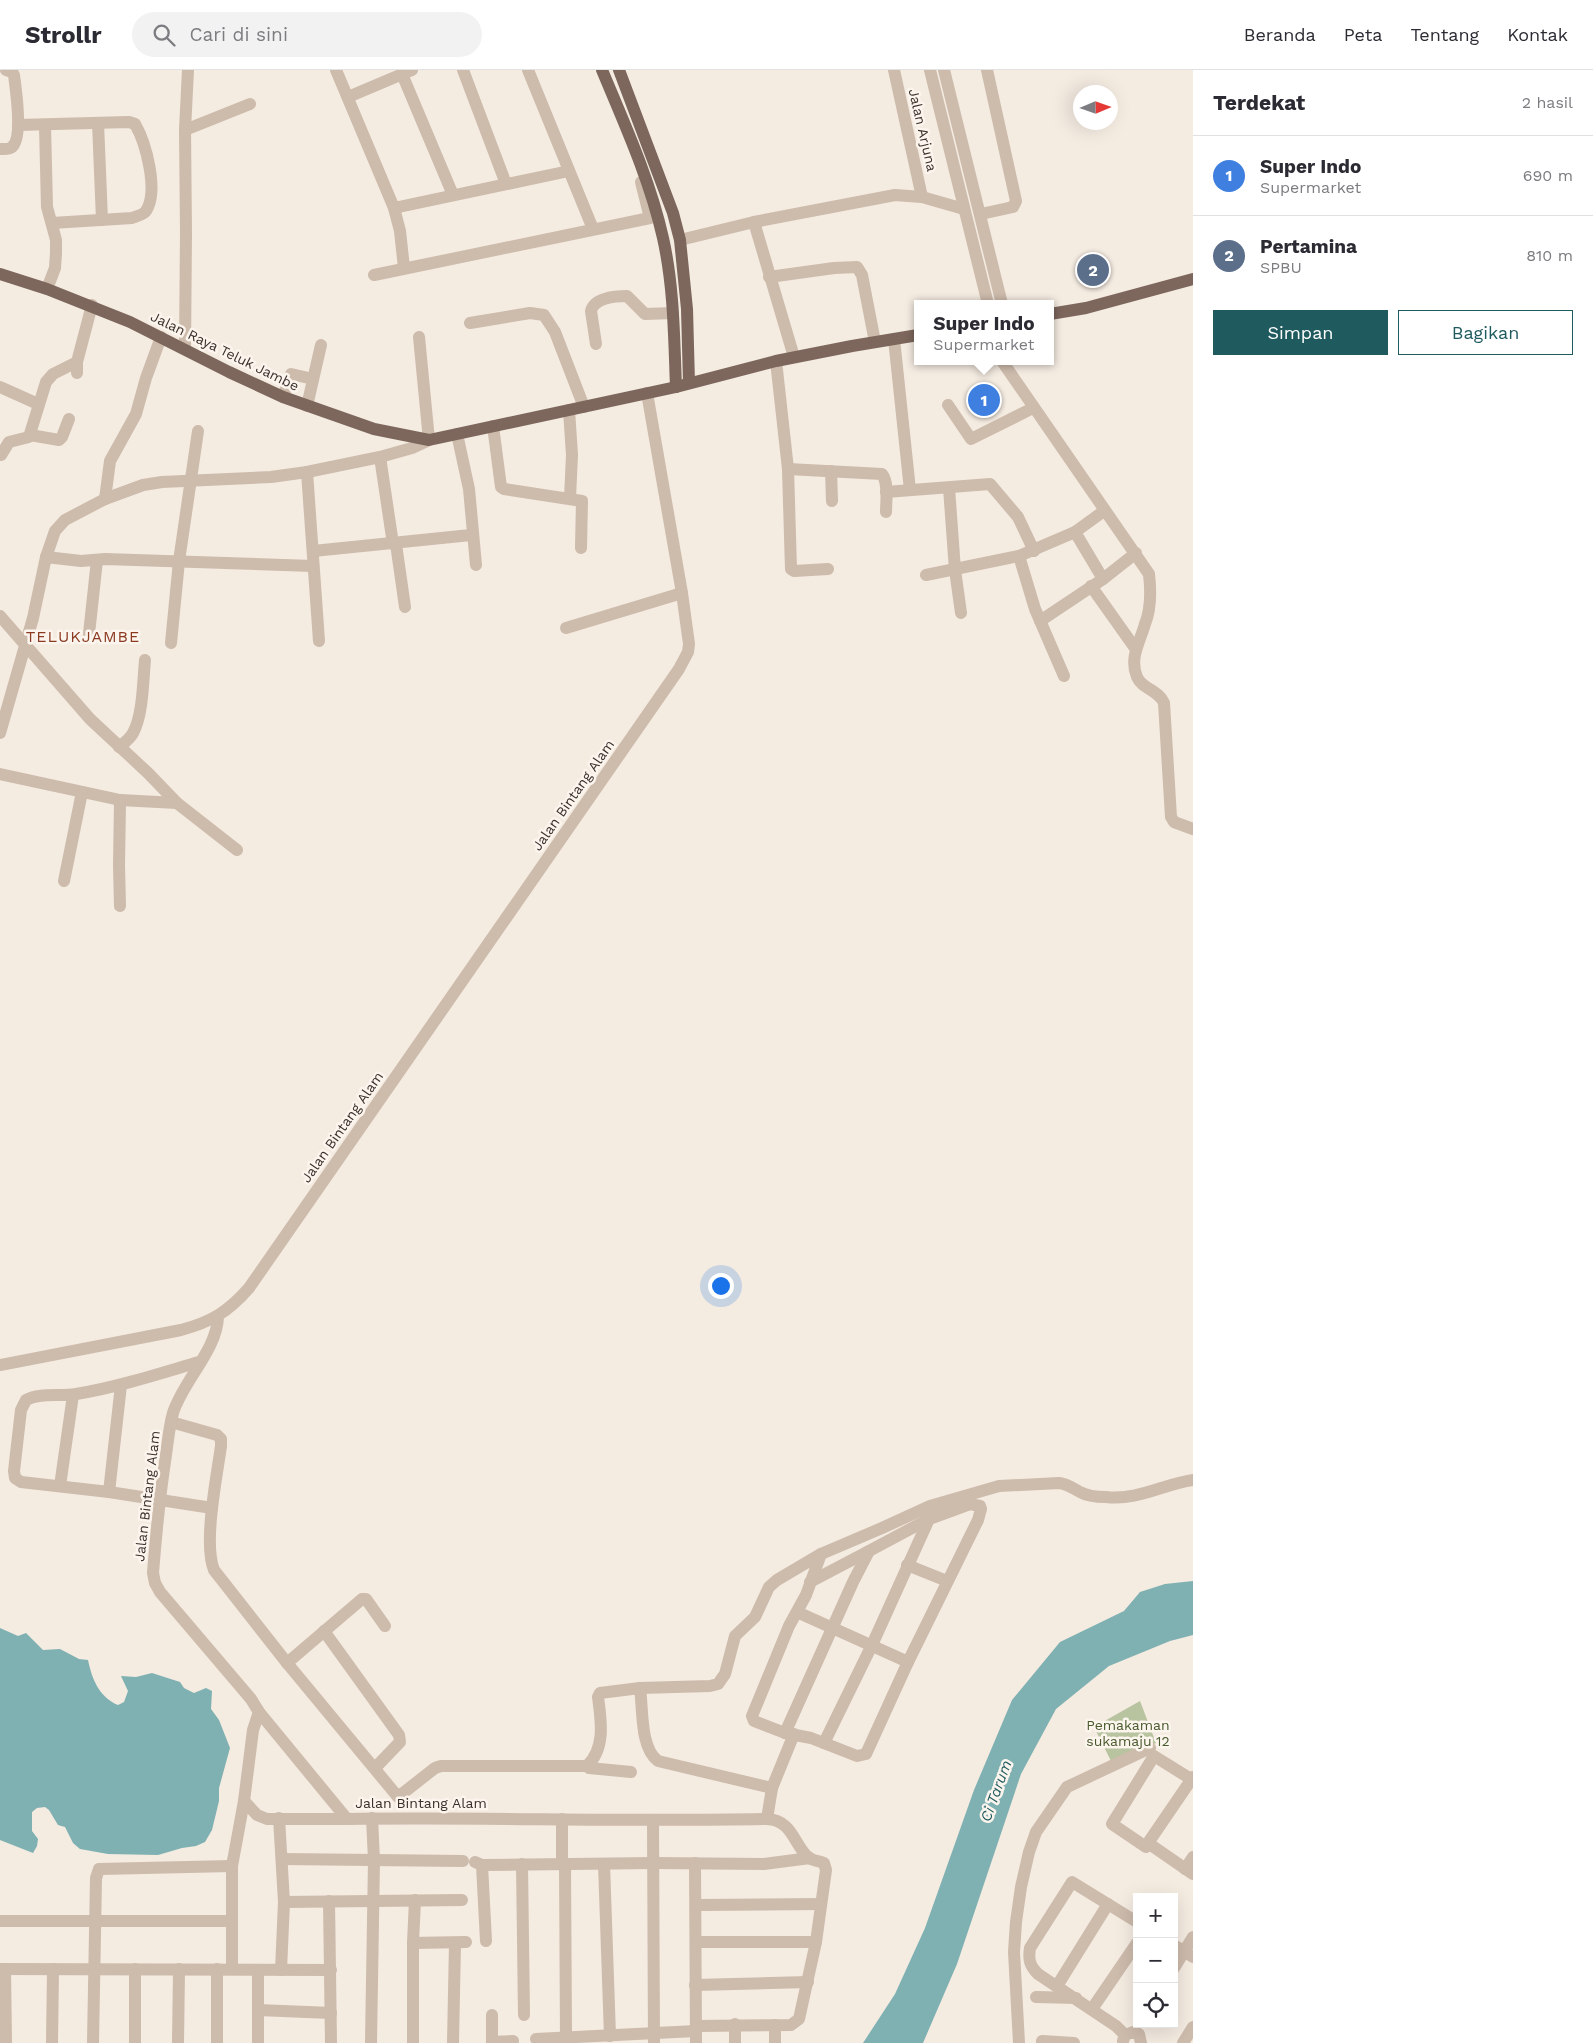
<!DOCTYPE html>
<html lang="id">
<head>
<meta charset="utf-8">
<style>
	:root { --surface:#fff; --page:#f2f2f3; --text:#2b2b33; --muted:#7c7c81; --line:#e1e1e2; --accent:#1f5a5e }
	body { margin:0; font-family:"Work Sans",sans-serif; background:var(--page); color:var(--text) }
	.controls { position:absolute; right:15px; bottom:15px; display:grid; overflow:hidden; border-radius:0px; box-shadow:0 5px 20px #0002 }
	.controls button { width:45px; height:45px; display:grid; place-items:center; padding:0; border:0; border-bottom:1px solid var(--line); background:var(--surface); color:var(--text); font:25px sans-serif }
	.compass { position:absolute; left:1073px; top:15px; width:45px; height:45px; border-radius:50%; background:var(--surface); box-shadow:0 5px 20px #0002; rotate:88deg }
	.you { position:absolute; left:720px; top:1215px; width:18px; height:18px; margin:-12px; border:4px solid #fff; border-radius:50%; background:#1a73e8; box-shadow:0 0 0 8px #1a73e833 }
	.badge { display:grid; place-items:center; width:32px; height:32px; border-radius:50%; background:var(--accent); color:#fff; font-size:16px; font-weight:700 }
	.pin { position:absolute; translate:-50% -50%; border:2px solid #fff; box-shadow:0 1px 5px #0006 }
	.popup { position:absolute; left:914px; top:230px; width:140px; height:65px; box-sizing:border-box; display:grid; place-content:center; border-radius:0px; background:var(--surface); filter:drop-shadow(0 1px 4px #0005); font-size:16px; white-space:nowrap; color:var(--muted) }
	.popup b { font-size:19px; color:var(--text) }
	.popup::after { content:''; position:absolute; left:50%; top:100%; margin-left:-10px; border:10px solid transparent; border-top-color:var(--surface) }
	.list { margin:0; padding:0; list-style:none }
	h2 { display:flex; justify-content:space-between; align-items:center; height:65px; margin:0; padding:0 20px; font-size:21px }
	h2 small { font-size:16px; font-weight:400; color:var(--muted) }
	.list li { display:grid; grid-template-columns:32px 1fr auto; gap:15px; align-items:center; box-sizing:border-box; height:80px; padding:0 20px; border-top:1px solid var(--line) }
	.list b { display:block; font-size:19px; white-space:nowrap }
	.list p { margin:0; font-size:16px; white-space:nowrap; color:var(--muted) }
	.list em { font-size:16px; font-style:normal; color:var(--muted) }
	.actions { display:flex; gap:10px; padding:15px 20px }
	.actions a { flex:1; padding:11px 0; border:1px solid var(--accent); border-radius:0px; text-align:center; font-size:18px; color:var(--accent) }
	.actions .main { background:var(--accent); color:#fff }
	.icon { flex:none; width:28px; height:28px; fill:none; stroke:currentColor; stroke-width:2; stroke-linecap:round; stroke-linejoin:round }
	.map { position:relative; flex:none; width:1193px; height:1973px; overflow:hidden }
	header { display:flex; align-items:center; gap:30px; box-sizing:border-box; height:70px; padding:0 25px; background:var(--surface); border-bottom:1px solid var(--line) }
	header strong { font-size:24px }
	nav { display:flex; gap:28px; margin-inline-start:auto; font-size:18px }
	.search { width:350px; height:45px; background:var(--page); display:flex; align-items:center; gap:12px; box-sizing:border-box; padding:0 18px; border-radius:28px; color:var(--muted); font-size:19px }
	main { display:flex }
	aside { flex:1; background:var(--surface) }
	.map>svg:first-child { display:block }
	.green { fill:#b8c4a0 }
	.water { fill:#7fb0b2 }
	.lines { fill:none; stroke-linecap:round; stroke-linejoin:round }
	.minor { stroke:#cdbbac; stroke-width:12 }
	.major { stroke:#7d675c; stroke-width:12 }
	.labels { text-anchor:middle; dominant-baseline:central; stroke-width:5; stroke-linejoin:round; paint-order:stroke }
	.street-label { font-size:14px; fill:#3b302b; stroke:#fbf5ee }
	.park-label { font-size:14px; fill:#4a5a2e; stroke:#fbf5ee }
	.water-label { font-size:15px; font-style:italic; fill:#1f5a5e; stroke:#fbf5ee }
	.quarter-label { font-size:16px; letter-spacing:1px; fill:#8c3b22; stroke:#fbf5ee }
</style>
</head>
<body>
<header>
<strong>Strollr</strong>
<div class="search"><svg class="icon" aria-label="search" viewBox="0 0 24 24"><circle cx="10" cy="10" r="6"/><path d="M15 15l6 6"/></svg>Cari di sini</div>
<nav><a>Beranda</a><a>Peta</a><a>Tentang</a><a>Kontak</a></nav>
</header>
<main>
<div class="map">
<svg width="1193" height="1973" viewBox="0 0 1193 1973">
	<rect width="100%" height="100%" fill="#f4ebe1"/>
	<polygon class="green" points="1140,1631 1156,1673 1112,1693 1094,1657"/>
	<g class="water">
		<polygon points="1193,1511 1193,1565 1170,1571 1109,1596 1056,1639 1021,1704 957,1894 923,1973 863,1973 895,1924 925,1858 974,1720 1012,1630 1060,1572 1124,1541 1140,1522 1165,1514"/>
		<path d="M0,1558l18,8 8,-3 17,17 17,-1 19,10 9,1c4,19 11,37 30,45l6,-3 4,-11 -7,-15 15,1 16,-4 28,9 4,6 10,5 12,-5 6,3 -1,18 8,11 11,28 -11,40v13l-7,29 -7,12 -9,4 -14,2 -24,7 -50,-1 -28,-5 -7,-6 -8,-16 -7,-2 -9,-15 -4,-3 -8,1 -5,4v19l6,8 -1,7 -4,7 -33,-13z"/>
	</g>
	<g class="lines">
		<g class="minor">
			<polyline points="336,0 394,138 400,161 404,198"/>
			<polyline points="463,0 506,114"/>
			<polyline points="528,0 593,159"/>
			<polyline points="894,0 922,127"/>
			<polyline points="930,0 988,234"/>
			<polyline points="944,0 1002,234"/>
			<polyline points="402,4 453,125"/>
			<polyline points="348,27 412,0"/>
			<polyline points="98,53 102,150"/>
			<path d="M18,55l111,-3 6,2c11,19 24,67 11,87 -3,4 -9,5 -14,7l-80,5"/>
			<polyline points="45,56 47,137 56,170 56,183 55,198 47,219"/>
			<polyline points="185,60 250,34"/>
			<path d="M0,79c4,0 8,1 12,-2 11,-9 4,-57 2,-72l-2,-3 -6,-2"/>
			<polyline points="641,112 650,148 653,141"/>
			<polyline points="394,138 569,101"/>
			<polyline points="981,144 1013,137 1016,131 987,0"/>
			<polyline points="680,170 754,152"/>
			<polyline points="374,205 650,148"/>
			<polyline points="769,207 834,198 857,197 862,205 875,272"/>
			<polyline points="470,253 530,243 544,245 555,262 584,337"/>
			<polyline points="894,269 910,420"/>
			<path d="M596,274l-5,-33c3,-13 24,-15 36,-15l18,18 28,-1"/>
			<polyline points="185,279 186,163 185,60 188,0"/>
			<polyline points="794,287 754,152 895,125 922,127 964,139"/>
			<polyline points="776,291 788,399 791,499 794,501 828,499"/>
			<path d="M1002,291l147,213c2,17 2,35 -4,50 -5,18 -16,34 -8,53 5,12 22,13 27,26l7,114 3,5 19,7"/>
			<polyline points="77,303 77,292 92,235"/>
			<polyline points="0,317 38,334"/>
			<polyline points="283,327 291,304 313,309"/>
			<polyline points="948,335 971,369 1033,338"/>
			<polyline points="307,336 321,275"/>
			<polyline points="569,340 572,385 570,428"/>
			<polyline points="493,356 501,417 504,419 582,431 581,478"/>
			<polyline points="457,364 469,419 476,495"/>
			<polyline points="30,365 59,370 62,367 69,349"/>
			<polyline points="1,385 9,372 29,367 46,312 53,304 77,292"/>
			<polyline points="380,387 393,474"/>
			<path d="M788,399l94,5c7,9 4,27 4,38"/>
			<polyline points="831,401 832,431"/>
			<polyline points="307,402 319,571"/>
			<polyline points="949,418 955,500 961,543"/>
			<polyline points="886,422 990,414 1018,447 1034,481"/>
			<polyline points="105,429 110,391 136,344 146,308 161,267"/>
			<polyline points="1075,462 1103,509"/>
			<polyline points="396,474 405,537"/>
			<polyline points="313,481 471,465"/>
			<polyline points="1019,486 1035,539 1064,606"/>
			<polyline points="46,487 81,491 105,489 313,496"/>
			<polyline points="926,505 1019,486 1075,462 1104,441"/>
			<polyline points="1091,516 1135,578"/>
			<polyline points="0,546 90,649 148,703 177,733 237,780"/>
			<polyline points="1040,551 1103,509 1136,483"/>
			<polyline points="566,558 682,523"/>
			<polyline points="89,564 97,490"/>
			<polyline points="171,573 179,491 198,361"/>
			<polyline points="0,663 33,548 46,487 55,461 65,450 105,429 143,415 162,412 271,407 307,402 380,387 412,378 429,370 419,267"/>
			<path d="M119,677c5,-4 11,-8 14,-14 10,-18 10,-52 12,-73"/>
			<polyline points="0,704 120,730 177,733"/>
			<polyline points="120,730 119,795 120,836"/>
			<polyline points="64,811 82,722"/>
			<path d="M218,1247c-1,33 -35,64 -45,96 -4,14 -5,28 -7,42 -6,39 -10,79 -13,118l2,10 5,9 91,107 8,13 88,107c140,-2 280,3 420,0 26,1 27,27 42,39 4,3 11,3 15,5l2,7 -10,72 -17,77 -8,6 -95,1"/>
			<path d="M0,1295l181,-35c30,-8 47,-18 68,-42l430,-619 9,-17 1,-8 -7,-51 -35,-200"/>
			<path d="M121,1315l-12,107 -88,-10 -6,-4 -1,-7 7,-61 5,-10c15,-8 33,-3 50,-6 42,-7 82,-20 123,-32"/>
			<path d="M171,1352l46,13 4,4v7c-4,30 -18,97 -7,124l73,93 111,134 37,-29 6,-2h146c19,-18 14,-46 11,-69l2,-4 40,-5 70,-2 8,-2 7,-10 10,-38 20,-19 14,-30 8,-7 44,-26 61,-26 48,-22 69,-20 60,-3c9,1 13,5 21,9 7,4 18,5 26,5 31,4 58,-13 87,-17"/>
			<polyline points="60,1416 73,1325"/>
			<polyline points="109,1422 212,1438"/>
			<polyline points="907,1495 947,1511"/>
			<polyline points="810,1512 869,1481"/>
			<polyline points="797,1542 908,1592 866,1684 857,1686 811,1668 785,1663 754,1651 752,1646 789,1556 806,1525 821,1484"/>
			<polyline points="324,1561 399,1665 400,1672 375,1698"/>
			<polyline points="287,1593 362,1529 366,1529 385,1556"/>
			<path d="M640,1618c3,21 0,60 18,73l114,27"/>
			<polyline points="785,1663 853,1512 869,1481 929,1449 970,1434 980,1436 981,1439 978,1450 908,1592"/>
			<polyline points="824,1673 872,1575 929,1449"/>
			<polyline points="587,1696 589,1698 631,1702"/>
			<polyline points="1193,1707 1148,1773 1193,1804"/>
			<polyline points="244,1731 257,1745 267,1749 347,1749"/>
			<polyline points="279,1748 284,1832 281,1900"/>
			<polyline points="767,1749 772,1718 794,1664"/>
			<polyline points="653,1751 654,1973"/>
			<polyline points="1148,1773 1146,1777 1112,1754 1154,1686 1191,1709"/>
			<polyline points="282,1789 463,1791"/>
			<polyline points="475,1792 482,1795 654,1793 764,1794 810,1788"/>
			<polyline points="695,1793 696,1973"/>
			<polyline points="522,1794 524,1945"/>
			<polyline points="562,1794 562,1749"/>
			<polyline points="565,1794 566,1967"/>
			<polyline points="604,1794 610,1966"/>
			<polyline points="482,1795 486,1871"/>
			<polyline points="1185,1799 1193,1787"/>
			<polyline points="329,1831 331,1973"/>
			<polyline points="284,1832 462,1830"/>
			<polyline points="696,1835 821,1834"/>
			<polyline points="0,1851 232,1851"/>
			<polyline points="696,1872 816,1872"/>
			<polyline points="413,1873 466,1872"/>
			<polyline points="1174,1875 1193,1887"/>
			<polyline points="1174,1898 1193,1867"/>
			<polyline points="0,1899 331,1900"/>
			<polyline points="5,1899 6,1973"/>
			<polyline points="135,1899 135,1973"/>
			<polyline points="217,1899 217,1973"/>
			<polyline points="232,1899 232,1796 244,1731 253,1660 259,1642"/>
			<polyline points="258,1900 258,1940 331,1943"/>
			<polyline points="695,1915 808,1912"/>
			<polyline points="1057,1916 1108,1834"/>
			<polyline points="1036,1927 1076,1928"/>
			<polyline points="1092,1939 1137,1873"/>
			<polyline points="492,1945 492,1973"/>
			<polyline points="735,1954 735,1973"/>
			<path d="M1125,1965l-9,-9 -78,-52c-8,-8 -10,-14 -8,-26l42,-66 65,40"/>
			<polyline points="536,1969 696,1961"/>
			<polyline points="1123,1971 1125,1965 1133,1962 1139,1964 1141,1973"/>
			<polyline points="492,1972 513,1971"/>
			<polyline points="52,1973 53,1899"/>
			<polyline points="93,1973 96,1808 99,1799 232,1796"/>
			<polyline points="178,1973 179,1899"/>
			<polyline points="258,1973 258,1940"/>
			<polyline points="371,1973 374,1790 372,1748"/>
			<polyline points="413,1973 413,1873 415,1830"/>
			<polyline points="453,1973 455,1873"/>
			<polyline points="775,1973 775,1955"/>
			<polyline points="1019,1973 1014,1882 1016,1852 1021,1817 1029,1782 1036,1762 1067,1717 1150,1678"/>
			<polyline points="1042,1973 1042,1971 1074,1973"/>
			<polyline points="1183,1973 1193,1957"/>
		</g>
		<g class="major">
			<path d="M602,0c23,55 48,110 61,168 11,49 11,99 13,149"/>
			<polyline points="619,0 673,143 680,170 687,239 689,313"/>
			<polyline points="0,204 47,219 130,252 229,302 283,327 374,359 429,370 676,317 776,291 852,276 918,265"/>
			<polyline points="1050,244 1086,238 1193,209"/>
		</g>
	</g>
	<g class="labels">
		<g class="street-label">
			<text transform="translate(923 60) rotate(77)">Jalan Arjuna</text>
			<text transform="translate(225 281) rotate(26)">Jalan Raya Teluk Jambe</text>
			<text transform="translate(573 725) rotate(-55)">Jalan Bintang Alam</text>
			<text transform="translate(342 1057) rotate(-55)">Jalan Bintang Alam</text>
			<text transform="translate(147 1426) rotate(-83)">Jalan Bintang Alam</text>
			<text x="421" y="1733">Jalan Bintang Alam</text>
		</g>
		<g class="park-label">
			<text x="1128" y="1655">Pemakaman<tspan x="1128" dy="16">sukamaju 12</tspan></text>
		</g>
		<g class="water-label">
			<text transform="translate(996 1721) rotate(-70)">Ci Tarum</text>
		</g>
		<g class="quarter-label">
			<text x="83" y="566">TELUKJAMBE</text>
		</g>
	</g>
</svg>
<div class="controls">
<button>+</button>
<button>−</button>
<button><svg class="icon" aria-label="locate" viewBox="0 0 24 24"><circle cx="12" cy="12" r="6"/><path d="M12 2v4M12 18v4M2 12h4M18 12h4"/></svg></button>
</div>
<svg class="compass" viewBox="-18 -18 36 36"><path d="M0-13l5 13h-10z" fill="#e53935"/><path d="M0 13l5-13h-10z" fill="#7c7c81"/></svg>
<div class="you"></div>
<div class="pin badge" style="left:984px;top:330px;background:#3f7fe0">1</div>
<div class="popup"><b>Super Indo</b>Supermarket</div>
<div class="pin badge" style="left:1093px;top:200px;background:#5c6f8a">2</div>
</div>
<aside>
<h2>Terdekat<small>2 hasil</small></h2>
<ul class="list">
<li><span class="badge" style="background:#3f7fe0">1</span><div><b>Super Indo</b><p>Supermarket</p></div><em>690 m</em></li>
<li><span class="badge" style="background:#5c6f8a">2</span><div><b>Pertamina</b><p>SPBU</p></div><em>810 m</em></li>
</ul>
<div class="actions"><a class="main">Simpan</a><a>Bagikan</a></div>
</aside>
</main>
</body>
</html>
